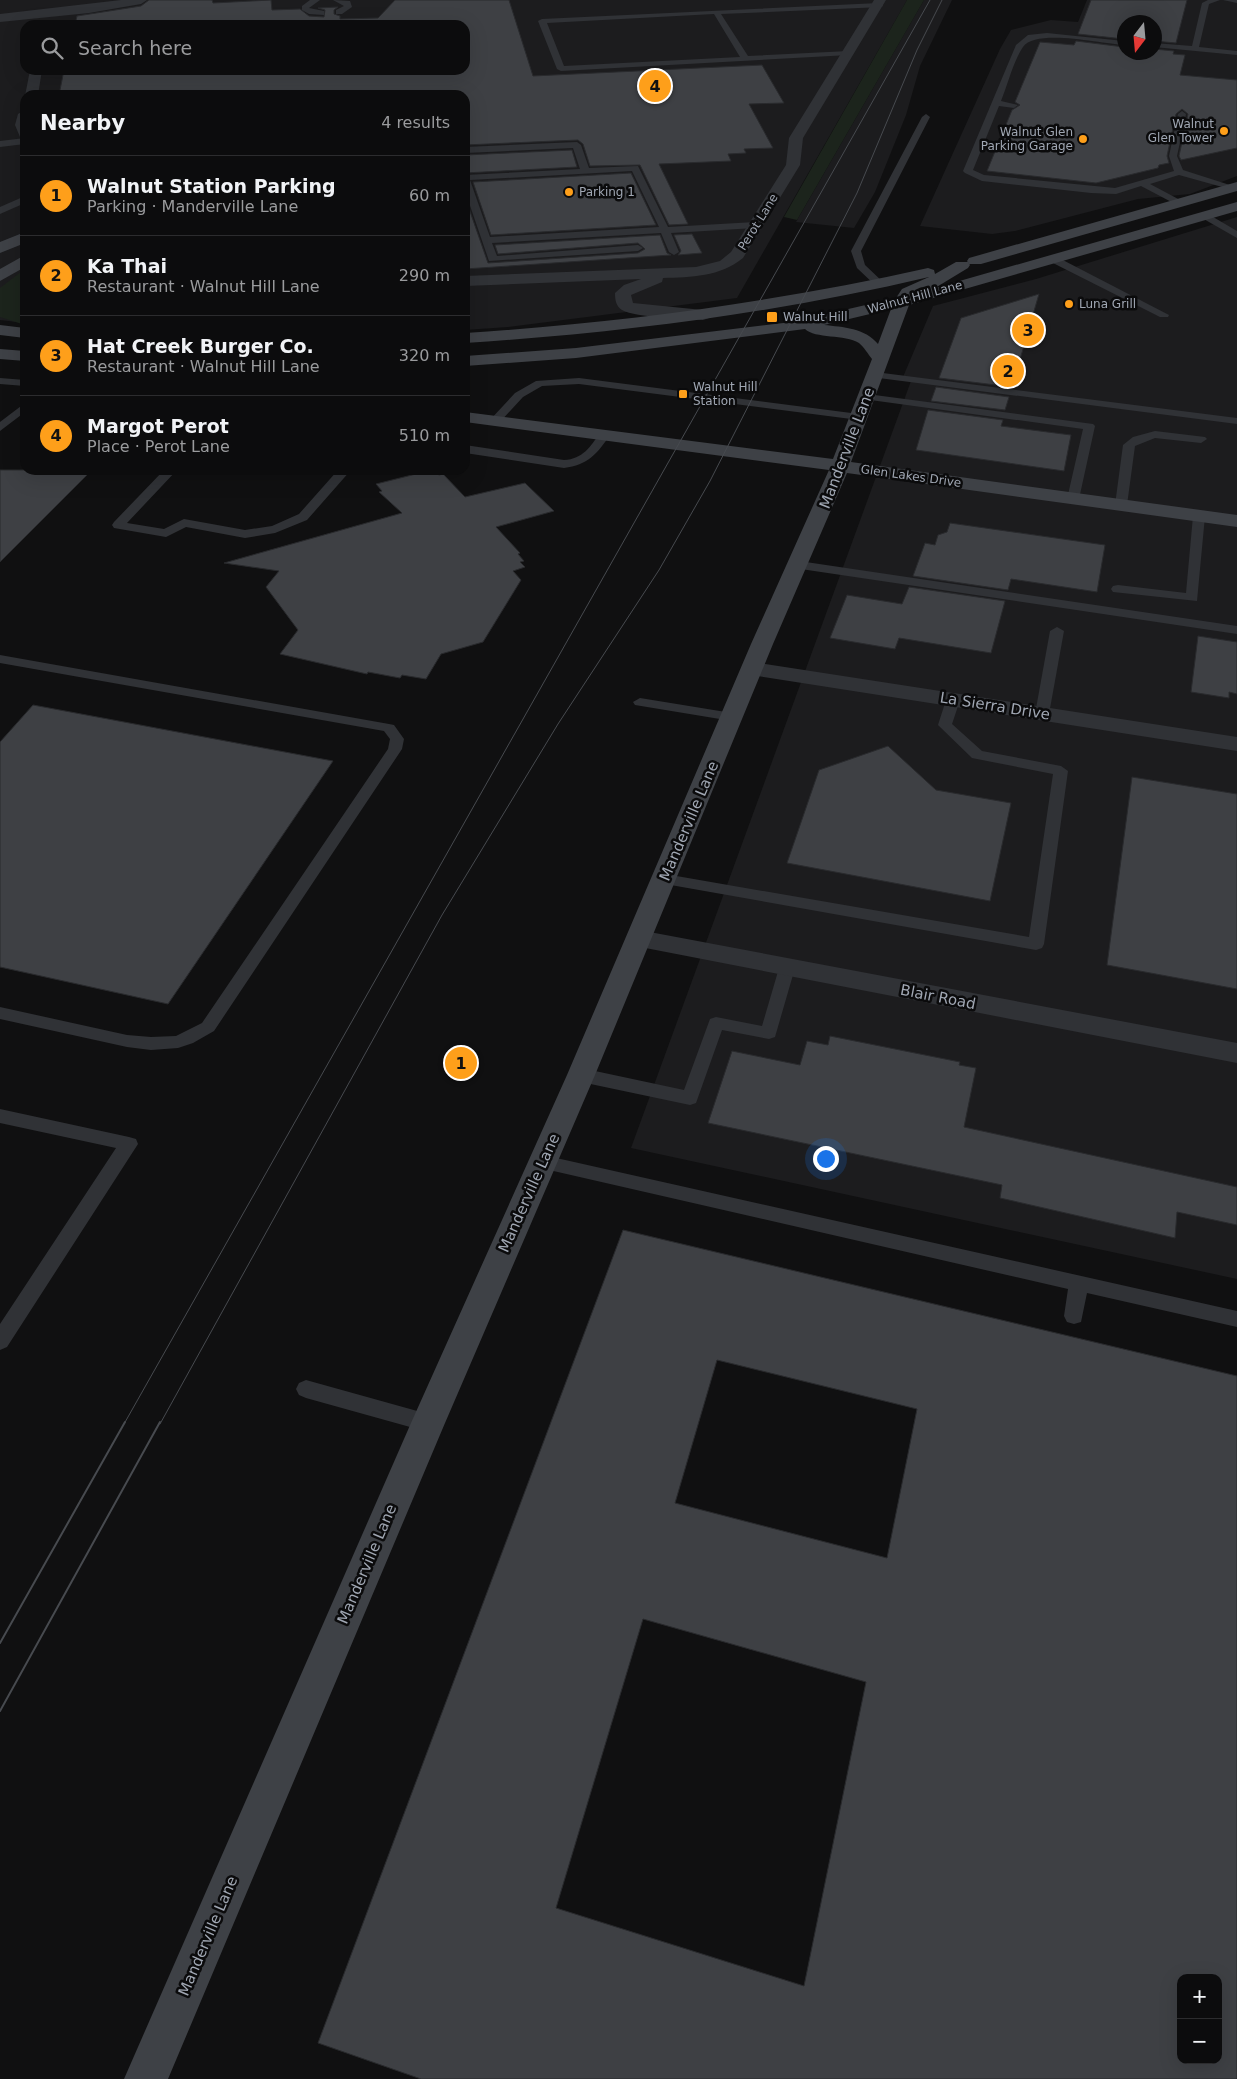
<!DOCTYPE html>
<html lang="en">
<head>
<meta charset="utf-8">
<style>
	:root { --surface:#0c0c0d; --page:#151516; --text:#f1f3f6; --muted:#9a9b9d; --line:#2c2c2e; --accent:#fe9f1a }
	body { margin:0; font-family:"DejaVu Sans",sans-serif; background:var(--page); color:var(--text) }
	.controls { position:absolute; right:15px; bottom:15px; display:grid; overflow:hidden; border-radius:10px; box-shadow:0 5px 20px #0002 }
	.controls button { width:45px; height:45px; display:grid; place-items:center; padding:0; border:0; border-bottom:1px solid var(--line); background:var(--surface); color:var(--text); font:25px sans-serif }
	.compass { position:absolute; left:1117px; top:15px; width:45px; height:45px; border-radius:50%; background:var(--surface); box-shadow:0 5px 20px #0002; rotate:196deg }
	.you { position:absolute; left:825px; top:1158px; width:18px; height:18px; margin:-12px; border:4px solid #fff; border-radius:50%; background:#1a73e8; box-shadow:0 0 0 8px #1a73e833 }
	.badge { display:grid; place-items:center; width:32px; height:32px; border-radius:50%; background:var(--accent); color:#111; font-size:16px; font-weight:700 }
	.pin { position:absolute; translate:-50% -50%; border:2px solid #fff; box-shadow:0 1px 5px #0006 }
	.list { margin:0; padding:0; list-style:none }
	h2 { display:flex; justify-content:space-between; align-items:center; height:65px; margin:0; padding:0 20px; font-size:21px }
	h2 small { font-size:16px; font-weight:400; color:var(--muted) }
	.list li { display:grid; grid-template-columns:32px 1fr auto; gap:15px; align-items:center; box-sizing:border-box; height:80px; padding:0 20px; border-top:1px solid var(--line) }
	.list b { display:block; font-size:19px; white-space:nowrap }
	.list p { margin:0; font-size:16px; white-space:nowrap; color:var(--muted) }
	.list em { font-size:16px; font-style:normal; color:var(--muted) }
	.icon { flex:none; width:28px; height:28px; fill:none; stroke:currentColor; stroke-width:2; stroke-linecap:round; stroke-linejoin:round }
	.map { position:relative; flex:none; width:1237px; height:2079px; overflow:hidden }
	.search { position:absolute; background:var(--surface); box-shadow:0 5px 20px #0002; left:20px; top:20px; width:450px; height:55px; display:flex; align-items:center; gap:12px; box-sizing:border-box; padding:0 18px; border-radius:15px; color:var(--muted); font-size:19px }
	.panel { position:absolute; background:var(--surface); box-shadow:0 5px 20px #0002; left:20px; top:90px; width:450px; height:385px; border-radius:15px }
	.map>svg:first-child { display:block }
	.built { fill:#1c1c1e; fill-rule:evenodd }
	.green { fill:#1c241c }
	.building { fill:#3e4044; stroke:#292a2d; fill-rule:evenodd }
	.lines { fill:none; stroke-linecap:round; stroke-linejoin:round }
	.lane { fill:#303236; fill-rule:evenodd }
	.street { fill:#303236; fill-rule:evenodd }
	.secondary { fill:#3e4146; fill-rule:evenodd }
	.tram-far1 { stroke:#474a4f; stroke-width:1 }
	.tram { stroke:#474a4f; stroke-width:2 }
	.poi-dot { fill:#fe9f1a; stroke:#0b0b0c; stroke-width:2 }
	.labels { text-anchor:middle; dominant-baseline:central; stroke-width:5; stroke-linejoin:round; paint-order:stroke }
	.far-poi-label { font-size:12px; fill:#a0a7b3; stroke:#0b0b0c; text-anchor:start }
	.far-street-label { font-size:12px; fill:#a0a7b3; stroke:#0b0b0c }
	.street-label { font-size:15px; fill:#a0a7b3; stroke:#0b0b0c }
</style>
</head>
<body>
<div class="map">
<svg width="1237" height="2079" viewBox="0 0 1237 2079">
	<rect width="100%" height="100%" fill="#101011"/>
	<g class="built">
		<path d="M0,0h907l-170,298 -229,29 -43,3v-235h-440v228l-25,-3zM25,25h440v45h-440z"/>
		<polygon points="924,0 952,0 920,66 906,115 875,192 854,228 796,222"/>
		<path d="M1087,0h150v176l-47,18 -52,5 -123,32 -23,3 -72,-8 80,-177 11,-19 40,-10 27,2zM1124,22h30v30h-30z"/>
		<polygon points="1237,217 1237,420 903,377 933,306 1036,279"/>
		<polygon points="911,381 1237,422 1237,1279 631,1148"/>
	</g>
	<g class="green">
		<polygon points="907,0 924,0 797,220 784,217"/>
		<polygon points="25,269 25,325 0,317 0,288"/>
	</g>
	<g class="building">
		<polygon points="149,0 212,0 213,3 271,0 272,10 300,9 309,16 324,17 325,10 318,8 338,7 334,10 334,14 340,16 340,19 378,18 395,0 509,0 533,76 762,65 784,103 749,104 773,148 744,149 746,153 728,154 731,161 659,164 688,224 669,225 640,165 590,166 583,144 578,140 465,145 465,95 59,95 64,70 465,70 465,25 75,25 77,16 141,6"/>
		<polygon points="1091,0 1187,0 1176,43 1154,41 1154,22 1124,22 1124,39 1078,34"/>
		<polygon points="1076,41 1124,47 1124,52 1154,52 1154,49 1174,51 1173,54 1185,55 1180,75 1237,80 1237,148 1181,160 1179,156 1188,114 1182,109 1176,114 1167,156 1169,163 1159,165 1158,168 1096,183 987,171 1012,110 1020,105 1015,102 1040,42 1074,45"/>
		<polygon points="572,150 577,167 465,173 465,155"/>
		<polygon points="631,173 656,225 491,235 473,182"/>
		<polygon points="465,197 488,263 638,253 645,249 638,243 498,254 495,245 660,235 667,253 671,255 465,269"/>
		<polygon points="692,234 702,253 678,255 681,251 674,235"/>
		<polygon points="1039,294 1012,387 939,378 961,318"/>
		<polygon points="936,387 1009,397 1005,410 931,401"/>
		<polygon points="928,410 1003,420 1001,426 1071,435 1064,471 916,450"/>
		<polygon points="0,470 92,470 0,562"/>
		<polygon points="432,470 439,475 443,474 465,497 525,483 554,511 496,527 520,553 518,554 524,561 520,562 525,567 513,571 521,580 483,642 441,654 426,679 402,675 400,678 368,672 367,674 280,654 298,630 266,587 279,571 224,563 402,513 379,492 382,491 376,484"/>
		<polygon points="950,523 1105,545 1097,592 1011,579 1008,590 913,576 925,543 935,545 938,535 947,532"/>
		<polygon points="909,587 1005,601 991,653 899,638 895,649 830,638 847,595 902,604"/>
		<polygon points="1198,636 1237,642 1237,694 1229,692 1229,698 1191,692"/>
		<polygon points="33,705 333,761 168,1004 0,967 0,742"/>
		<polygon points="888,746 936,790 1011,803 990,901 787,863 819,770"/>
		<polygon points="1132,777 1237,794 1237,989 1107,965"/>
		<polygon points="830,1036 960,1062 959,1065 976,1068 964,1127 1237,1187 1237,1225 1177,1212 1175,1238 1000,1198 1002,1185 708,1123 732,1051 800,1065 807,1041 828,1045"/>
		<path d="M623,1230l614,146v703h-816l-103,-36zM717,1360l200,49 -30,149 -212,-55zM643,1619l223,63 -62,304 -248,-78zM1181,1978h37v82h-37z"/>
	</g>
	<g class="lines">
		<g class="lane">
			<polygon points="310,0 320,0 309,8 324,11 324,15 309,14 302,10 302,6"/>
			<polygon points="333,0 350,1 352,7 342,14 336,14 336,10 344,6"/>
			<polygon points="1208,0 1220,0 1209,4 1199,47 1237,51 1237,55 1154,47 1154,43 1192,46 1202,3"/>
			<polygon points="1223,0 1237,0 1237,3"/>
			<path d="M879,3l4,2 -1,2 -161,7 27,42 101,-5 4,2 -4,2 -288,16 -4,-2 -19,-48 4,-2zM714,14l26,43 -176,9 -17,-43z"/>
			<path d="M1047,33l77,8v4c-21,-1 -88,-17 -101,2 -10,15 -15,37 -22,54l17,4 -4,3 -15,-2 -26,64 11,5 131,13 59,-17 -5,-15 9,-42 4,-3 4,3 -9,42 6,14 50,16v4l-54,-15 -29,9 32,17v4l-3,1 -38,-20 -25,8 -25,-1 -109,-12 -17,-8 -2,-2 53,-126 12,-10z"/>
			<polygon points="926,114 930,117 861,251 865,265 885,284 876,286 857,268 851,251 922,117"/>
			<polygon points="25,138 25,144 0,147 0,141"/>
			<path d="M577,142l4,3 8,23 49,-2 30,61 87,-5 5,3 -5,3 -84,5 8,19 -5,3 -5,-3 -8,-19 -169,10 5,13 141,-11 5,3 -5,3 -149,10 -24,-70v-16l115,-6 -7,-21 -108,5v-6zM632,171l27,56 -169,10 -20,-57z"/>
			<polygon points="25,196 25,203 0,214 0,207"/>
			<polygon points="1202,214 1208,214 1237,231 1237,238 1202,218"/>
			<polygon points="1049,257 1057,257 1169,315 1168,317 1160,317 1049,261"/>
			<polygon points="875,372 1237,418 1237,424 871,377 869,375"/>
			<polygon points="0,378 25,380 25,386 0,384"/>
			<polygon points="579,378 859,414 865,417 859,420 579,384 542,386 523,397 499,423 491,423 489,421 515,393 536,381"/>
			<polygon points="867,394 1093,424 1095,426 1079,499 1073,503 1067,499 1083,429 863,399 863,395"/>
			<polygon points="25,403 25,412 0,431 0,422"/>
			<polygon points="1155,431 1205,437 1207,439 1201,443 1155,438 1135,446 1127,505 1125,508 1117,508 1115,505 1123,445 1133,437"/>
			<path d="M604,432l6,3c-13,19 -22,30 -46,33l-99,-15v-8l99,15c19,-1 26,-13 36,-27z"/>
			<polygon points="164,470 177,470 127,523 164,529 184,519 245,530 272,526 299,514 338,470 351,470 307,520 275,533 245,538 186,527 166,537 114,528 112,525 114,522"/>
			<polygon points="1199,512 1205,516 1197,601 1113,592 1111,589 1113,586 1118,585 1186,593 1193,516"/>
			<polygon points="799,561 1237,626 1237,634 794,568 793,565 794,562"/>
			<polygon points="1057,627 1064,631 1049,714 1042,718 1035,714 1050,631"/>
			<polygon points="0,655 389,724 394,725 404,739 402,749 214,1031 193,1043 178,1048 151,1050 127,1047 0,1019 0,1007 127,1035 151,1037 176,1036 202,1023 388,749 390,739 384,731 0,663"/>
			<polygon points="953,696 960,700 952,724 982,751 1061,766 1068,771 1044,944 1042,948 1036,950 665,884 659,883 657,879 659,875 665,874 1029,937 1053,774 972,758 938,725 946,700"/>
			<polygon points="640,698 732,713 739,717 732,721 635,705 633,702"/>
			<polygon points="787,962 793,964 795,968 775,1037 769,1039 722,1030 696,1103 690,1105 581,1082 575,1080 572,1075 575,1070 581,1068 684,1090 710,1019 716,1017 762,1026 779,968 781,964"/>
			<polygon points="0,1109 129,1137 136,1139 138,1144 7,1347 0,1350 0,1324 116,1148 0,1123"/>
			<polygon points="543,1155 1237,1311 1237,1327 1087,1293 1081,1322 1074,1324 1067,1322 1064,1316 1068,1289 536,1167 534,1162 536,1157"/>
			<polygon points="306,1380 428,1414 435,1416 439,1423 435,1430 428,1432 306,1398 299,1395 296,1389 299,1383"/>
		</g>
		<g class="street">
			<polygon points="121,0 147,0 141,4 89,13 0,22 0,14"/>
			<path d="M874,0h12l-83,138 -3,27 -57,93c-23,19 -52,19 -80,20l-1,4 -31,13 2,8 70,7 6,2 2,3 -2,3 -6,2c-19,-2 -66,-2 -81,-10 -6,-4 -7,-10 -7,-17l9,-8 17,-6 -176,7v-10l231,-9 24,-6 11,-9 55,-87 3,-27z"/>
			<polygon points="30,70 42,70 38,95 25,96"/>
			<polygon points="25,110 25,138 20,137 15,125 18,114"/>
			<polygon points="753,662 1237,737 1237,751 745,674 742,669 745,664"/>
			<polygon points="639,930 1237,1043 1237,1063 630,945 626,939 630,933"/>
		</g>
		<g class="secondary">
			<polygon points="1237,182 1237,191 981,264 969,264 967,261 969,258"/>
			<path d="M1237,202v9l-328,94 -58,157 386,53v12l-390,-54 -74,171 -178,431 -150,348 -277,656h-44l287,-656 156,-348 184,-431 78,-174 -364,-48v-10l368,47 39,-100c-4,-5 -8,-12 -13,-16 -14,-9 -44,-4 -54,-14l-229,29 -111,8v-10l111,-8 216,-26 104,-24 6,-9 27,-12c-153,36 -307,56 -464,66v-10c156,-10 310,-31 463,-65l6,2 1,4 21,-12h12l2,3 -2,3 -33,20zM891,309l-13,35c-13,-16 -35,-17 -54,-19z"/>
			<polygon points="25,232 25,243 0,253 0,242"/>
			<polygon points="25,255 25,267 0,281 0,269"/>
			<polygon points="0,325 25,328 25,338 0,335"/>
			<polygon points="0,349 25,351 25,361 0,359"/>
		</g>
		<g class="tram-far1">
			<polyline points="124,1424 930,0"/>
			<polyline points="160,1424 442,915 558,724 659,570 710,481 857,193 917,50 942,0"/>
		</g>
		<g class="tram">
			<polyline points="0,1643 125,1422"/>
			<polyline points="0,1711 160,1422"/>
		</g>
	</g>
	<g class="poi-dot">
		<circle cx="1224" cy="131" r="5"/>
		<circle cx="1083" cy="139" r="5"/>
		<circle cx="569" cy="192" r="5"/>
		<circle cx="1069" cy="304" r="5"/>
		<rect x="766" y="311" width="12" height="12" rx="2.5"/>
		<rect x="678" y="389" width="10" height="10" rx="2.5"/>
	</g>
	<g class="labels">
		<g class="far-poi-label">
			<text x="1214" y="124" text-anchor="end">Walnut<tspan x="1214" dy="14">Glen Tower</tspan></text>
			<text x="1073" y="132" text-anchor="end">Walnut Glen<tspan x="1073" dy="14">Parking Garage</tspan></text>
			<text x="579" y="192">Parking 1</text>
			<text x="1079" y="304">Luna Grill</text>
			<text x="783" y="317">Walnut Hill</text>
			<text x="693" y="387">Walnut Hill<tspan x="693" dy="14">Station</tspan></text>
		</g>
		<g class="far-street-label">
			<text transform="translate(758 222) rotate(-58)">Perot Lane</text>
			<text transform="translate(915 297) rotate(-15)">Walnut Hill Lane</text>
			<text transform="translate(911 476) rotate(8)">Glen Lakes Drive</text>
		</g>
		<g class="street-label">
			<text transform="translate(847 448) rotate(-69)">Manderville Lane</text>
			<text transform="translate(995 706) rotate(9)">La Sierra Drive</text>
			<text transform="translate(689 821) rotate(-67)">Manderville Lane</text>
			<text transform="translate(938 997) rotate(11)">Blair Road</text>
			<text transform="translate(529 1193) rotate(-66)">Manderville Lane</text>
			<text transform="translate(367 1564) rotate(-67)">Manderville Lane</text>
			<text transform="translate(208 1936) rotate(-67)">Manderville Lane</text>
		</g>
	</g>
</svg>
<div class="controls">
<button>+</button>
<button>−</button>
</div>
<svg class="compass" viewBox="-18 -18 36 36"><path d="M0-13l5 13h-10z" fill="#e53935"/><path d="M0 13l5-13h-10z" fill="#9a9b9d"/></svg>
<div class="you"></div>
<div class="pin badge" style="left:461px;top:1063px">1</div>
<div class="pin badge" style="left:1008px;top:371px">2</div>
<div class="pin badge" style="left:1028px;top:330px">3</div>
<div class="pin badge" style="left:655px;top:86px">4</div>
<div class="search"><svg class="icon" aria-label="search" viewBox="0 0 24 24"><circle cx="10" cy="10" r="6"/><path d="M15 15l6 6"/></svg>Search here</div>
<section class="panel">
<h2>Nearby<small>4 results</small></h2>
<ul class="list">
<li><span class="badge">1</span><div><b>Walnut Station Parking</b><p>Parking · Manderville Lane</p></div><em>60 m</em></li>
<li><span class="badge">2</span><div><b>Ka Thai</b><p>Restaurant · Walnut Hill Lane</p></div><em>290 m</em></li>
<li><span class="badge">3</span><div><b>Hat Creek Burger Co.</b><p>Restaurant · Walnut Hill Lane</p></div><em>320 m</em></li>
<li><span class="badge">4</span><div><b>Margot Perot</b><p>Place · Perot Lane</p></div><em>510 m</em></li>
</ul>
</section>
</div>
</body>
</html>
